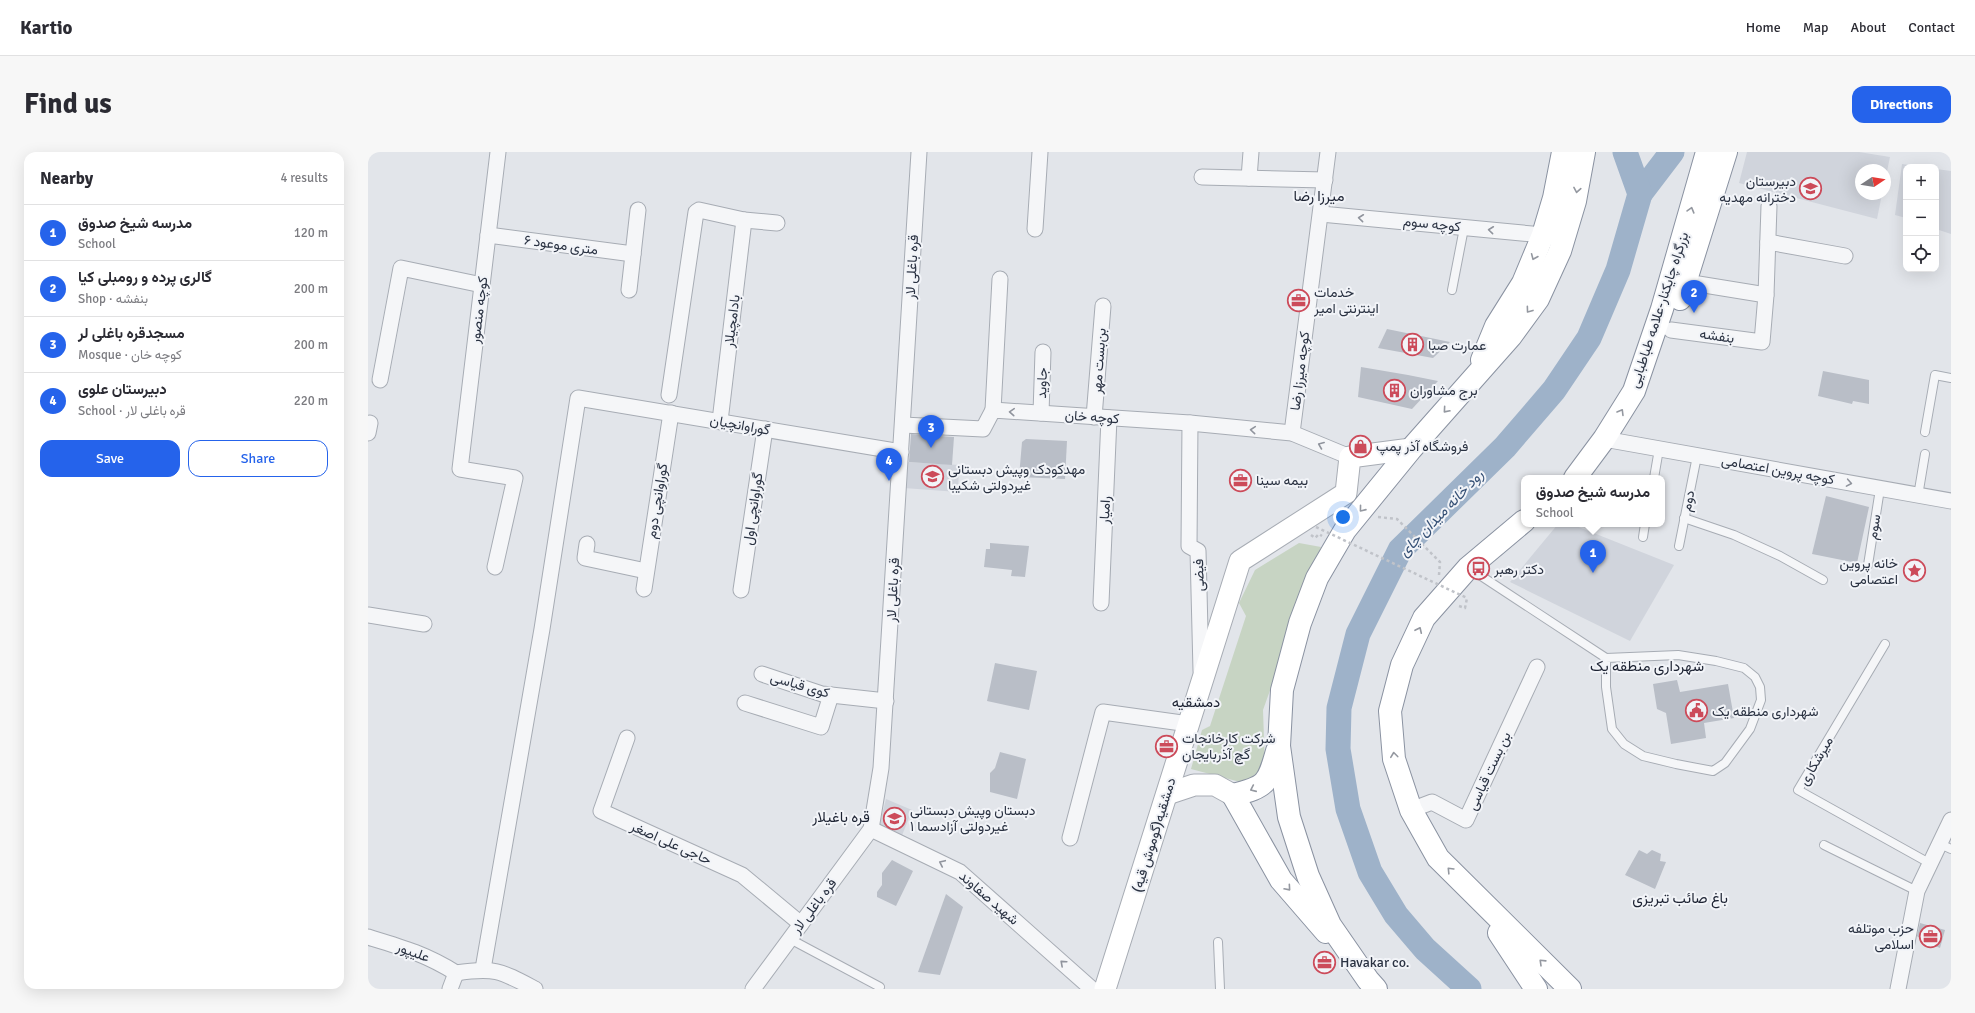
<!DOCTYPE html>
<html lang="en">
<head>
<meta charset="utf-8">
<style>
	:root { --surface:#fff; --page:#f7f7f7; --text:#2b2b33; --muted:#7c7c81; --line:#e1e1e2; --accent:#2563eb }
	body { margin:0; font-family:Signika,Vazirmatn,sans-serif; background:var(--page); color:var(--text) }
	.controls { position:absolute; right:12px; top:12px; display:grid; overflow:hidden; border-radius:8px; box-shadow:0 4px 16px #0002 }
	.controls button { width:36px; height:36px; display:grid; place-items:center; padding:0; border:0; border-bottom:1px solid var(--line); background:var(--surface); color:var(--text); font:20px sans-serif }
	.compass { position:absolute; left:1487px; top:12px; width:36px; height:36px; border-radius:50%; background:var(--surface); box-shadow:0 4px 16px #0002; rotate:78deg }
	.you { position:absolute; left:975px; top:365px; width:14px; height:14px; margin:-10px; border:3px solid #fff; border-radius:50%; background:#1a73e8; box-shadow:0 0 0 6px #1a73e833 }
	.badge { display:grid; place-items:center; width:26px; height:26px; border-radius:50%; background:var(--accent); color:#fff; font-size:13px; font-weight:700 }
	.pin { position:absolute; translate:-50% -33px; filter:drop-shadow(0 1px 2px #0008) }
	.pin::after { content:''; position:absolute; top:21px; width:14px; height:12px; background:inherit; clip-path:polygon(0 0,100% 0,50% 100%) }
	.popup { position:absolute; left:1153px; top:323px; width:144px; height:52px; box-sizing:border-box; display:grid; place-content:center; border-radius:8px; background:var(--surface); filter:drop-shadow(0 1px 3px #0005); font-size:13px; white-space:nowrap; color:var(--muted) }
	.popup b { font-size:15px; color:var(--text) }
	.popup::after { content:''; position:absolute; left:50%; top:100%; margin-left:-8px; border:8px solid transparent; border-top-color:var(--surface) }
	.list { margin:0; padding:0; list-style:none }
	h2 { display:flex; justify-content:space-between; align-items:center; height:52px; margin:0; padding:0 16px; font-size:17px }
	h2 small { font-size:13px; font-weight:400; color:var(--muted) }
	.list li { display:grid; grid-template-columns:26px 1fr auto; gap:12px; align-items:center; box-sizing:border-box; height:56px; padding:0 16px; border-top:1px solid var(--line) }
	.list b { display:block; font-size:15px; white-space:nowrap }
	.list p { margin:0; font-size:13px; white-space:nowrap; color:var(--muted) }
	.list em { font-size:13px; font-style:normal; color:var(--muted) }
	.actions { display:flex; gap:8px; padding:12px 16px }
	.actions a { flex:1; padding:9px 0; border:1px solid var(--accent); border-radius:12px; text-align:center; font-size:14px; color:var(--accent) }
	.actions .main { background:var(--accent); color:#fff }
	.icon { flex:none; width:22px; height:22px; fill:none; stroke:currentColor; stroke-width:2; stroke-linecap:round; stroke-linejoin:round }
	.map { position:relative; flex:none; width:1583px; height:837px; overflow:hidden; border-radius:12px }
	header { display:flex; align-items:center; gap:24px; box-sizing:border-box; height:56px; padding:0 20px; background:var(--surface); border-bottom:1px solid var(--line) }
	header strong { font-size:19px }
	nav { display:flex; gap:22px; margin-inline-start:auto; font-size:14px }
	.intro { display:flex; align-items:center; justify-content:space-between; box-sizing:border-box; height:96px; padding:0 24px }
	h1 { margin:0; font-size:28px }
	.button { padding:10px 18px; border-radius:12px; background:var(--accent); color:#fff; font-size:14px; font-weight:700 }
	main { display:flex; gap:24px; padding:0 24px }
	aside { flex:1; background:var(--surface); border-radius:12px; box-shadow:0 4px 16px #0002 }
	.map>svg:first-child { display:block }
	.built { fill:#d0d4dc }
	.green { fill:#c7d4c3 }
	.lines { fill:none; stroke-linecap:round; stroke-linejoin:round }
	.river { stroke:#9eb2c9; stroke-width:25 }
	.building { fill:#b9bec7 }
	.service-casing { stroke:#a7acb4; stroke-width:10 }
	.minor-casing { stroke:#a7acb4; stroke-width:17 }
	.secondary-casing { stroke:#a7acb4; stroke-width:23 }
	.trunk-casing { stroke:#8a92a1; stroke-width:24 }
	.path { stroke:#c0c3c9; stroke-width:2.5; stroke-dasharray:3 3; stroke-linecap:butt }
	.service { stroke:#f5f6f8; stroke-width:8 }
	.minor { stroke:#f5f6f8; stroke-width:15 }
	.secondary { stroke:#fff; stroke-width:21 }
	.trunk { stroke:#fff; stroke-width:22 }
	.path-bridge { stroke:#c0c3c9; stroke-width:2.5; stroke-dasharray:3 3; stroke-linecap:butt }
	.oneway { stroke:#9498a0 }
	.oneway2 { stroke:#90949d }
	.labels { text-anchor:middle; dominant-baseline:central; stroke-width:4; stroke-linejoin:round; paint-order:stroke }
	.poi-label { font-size:14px; fill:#2a3242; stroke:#f2f4f8; text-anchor:start }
	.street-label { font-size:14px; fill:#2a3242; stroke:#f2f4f8 }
	.neighbourhood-label { font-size:15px; fill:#1d2333; stroke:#f2f4f8 }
	.water-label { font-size:15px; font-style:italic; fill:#355075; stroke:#f2f4f8 }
</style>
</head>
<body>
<header>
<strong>Kartio</strong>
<nav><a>Home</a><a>Map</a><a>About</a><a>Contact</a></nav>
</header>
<div class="intro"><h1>Find us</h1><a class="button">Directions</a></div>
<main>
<aside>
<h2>Nearby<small>4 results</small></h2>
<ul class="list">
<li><span class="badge">1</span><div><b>مدرسه شیخ صدوق</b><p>School</p></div><em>120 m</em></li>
<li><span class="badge">2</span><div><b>گالری پرده و رومبلی کیا</b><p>Shop · بنفشه</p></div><em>200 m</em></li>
<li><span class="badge">3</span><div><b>مسجدقره باغلی لر</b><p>Mosque · کوچه خان</p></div><em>200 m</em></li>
<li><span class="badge">4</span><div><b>دبیرستان علوی</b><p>School · قره باغلی لار</p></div><em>220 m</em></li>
</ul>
<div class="actions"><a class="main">Save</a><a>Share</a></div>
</aside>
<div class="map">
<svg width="1583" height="837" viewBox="0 0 1583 837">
	<rect width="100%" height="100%" fill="#e2e5ea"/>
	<g class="built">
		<polygon points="1379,0 1491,0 1522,5 1517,29 1517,18 1493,18 1493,42 1514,42 1509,67 1371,31"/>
		<polygon points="1534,12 1553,15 1538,15 1538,66 1527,63"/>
		<polygon points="1568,17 1583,19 1583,82 1568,77"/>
		<polygon points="539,310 591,313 590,340 536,336"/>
		<polygon points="1190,372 1203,372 1306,413 1262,489 1142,430"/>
		<polygon points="518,647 544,658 533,686 511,675"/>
	</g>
	<polygon class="green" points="931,391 953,395 895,558 897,615 876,631 823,617 834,578 842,574 878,464 871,451 887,418"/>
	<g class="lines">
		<g class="river">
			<polyline points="1272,42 1304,0"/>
			<polyline points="1101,837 1057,797 1028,763 1002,720 980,657 970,597 971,556 990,482 1032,398 1137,295 1186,238 1221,186 1250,118 1272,42 1257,0"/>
		</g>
	</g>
	<g class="building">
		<polygon points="1019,177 1082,190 1065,206 1010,196"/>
		<polygon points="993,215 1040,223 1070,229 1044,257 990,245"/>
		<polygon points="1455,219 1501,228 1501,252 1485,249 1484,252 1450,244"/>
		<polygon points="543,282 586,285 584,313 541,310"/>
		<polygon points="658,287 699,289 697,327 651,325 654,290"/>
		<polygon points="1458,344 1501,355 1489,411 1444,402"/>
		<polygon points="622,391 661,394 657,425 643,424 644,418 616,415 618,397 622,397"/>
		<polygon points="627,511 669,519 661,558 619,549"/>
		<polygon points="1309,528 1312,540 1360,532 1366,566 1336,571 1338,586 1303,592 1298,561 1289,557 1285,532"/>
		<polygon points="632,600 658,607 649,647 622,640 622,621 627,616"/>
		<polygon points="1271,698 1279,702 1284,698 1293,702 1292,709 1298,710 1287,737 1257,723"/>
		<polygon points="524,708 545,719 528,754 509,745 509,740 514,733 514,721"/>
		<polygon points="578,742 595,755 572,823 550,820"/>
		<polygon points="1552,771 1577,778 1572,796 1555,789 1549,784"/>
	</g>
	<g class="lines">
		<defs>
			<g id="service">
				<polyline points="1084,138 1096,76"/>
				<polyline points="1557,280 1567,223 1583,226"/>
				<polyline points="1286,326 1291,297"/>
				<polyline points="1550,344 1557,302"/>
				<polyline points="1316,366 1366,383 1412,404 1455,428"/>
				<polyline points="1275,385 1277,372"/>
				<polyline points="1311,394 1329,304"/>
				<polyline points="1500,413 1512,337"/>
				<polyline points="1101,416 1238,506 1238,535 1244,577 1256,592 1275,604 1308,612 1345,619 1357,611 1382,577 1393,548 1392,535 1387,525 1376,516 1348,509 1310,503 1238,506"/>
				<polyline points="1517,492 1430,638 1563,712"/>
				<polyline points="1572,692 1583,697"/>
				<polyline points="1456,693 1549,739"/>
				<polyline points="422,787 512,835 511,837"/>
				<polyline points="850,790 852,837"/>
			</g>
			<g id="minor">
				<polyline points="834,25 957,28"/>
				<polyline points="881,26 883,0"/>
				<polyline points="953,62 1175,83"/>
				<polyline points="667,77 672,0"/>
				<polyline points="120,83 265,102"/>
				<polyline points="1400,90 1477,104"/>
				<polyline points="1318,130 1398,143"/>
				<polyline points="261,138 270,58"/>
				<polyline points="1303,178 1394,190 1398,143 1401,54"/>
				<polyline points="12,228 33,116 114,133"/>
				<polyline points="301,243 328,60 331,58 376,68 409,71"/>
				<polyline points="625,258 632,127"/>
				<polyline points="673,261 675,200"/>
				<polyline points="726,265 735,154"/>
				<polyline points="352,269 376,68"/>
				<polyline points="822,271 821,394 830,399 833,519"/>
				<polyline points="535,273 615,277 625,258 822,271 924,281 982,305"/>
				<polyline points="0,281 2,271"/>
				<polyline points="924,281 960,0"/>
				<polyline points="1236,287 1583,349"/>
				<polyline points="219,392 217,406 278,419"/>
				<polyline points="127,415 147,326 92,317 130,0"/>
				<polyline points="276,437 303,261"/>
				<polyline points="373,438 397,277"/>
				<polyline points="733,451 741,266"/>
				<polyline points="0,463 56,472"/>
				<polyline points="394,522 454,542 518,549"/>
				<polyline points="377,551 453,575 463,543"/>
				<polyline points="259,586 233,659 374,723 433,772"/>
				<polyline points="1043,658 1064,650 1098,668 1169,515"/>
				<polyline points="503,677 592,720 724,837"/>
				<polyline points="702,686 735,560 821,572"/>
				<path d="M0,785c33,10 58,17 88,36 39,-6 45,-2 79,16"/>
				<polyline points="115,817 174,477 210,246 533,300"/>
				<polyline points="82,837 88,821"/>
				<polyline points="385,837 503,677 513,616 551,0"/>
				<polyline points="1530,837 1549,739 1583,668"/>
			</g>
			<g id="secondary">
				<polyline points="799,642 826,633 847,633 865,643"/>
				<polyline points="737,837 872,409 978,341 982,305 1043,297"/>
			</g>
			<g id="trunk">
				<polyline points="1312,147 1358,0"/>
				<polyline points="1114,208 1128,174 1155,131 1175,83 1186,46 1195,0"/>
				<polyline points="1207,326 1236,287 1266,239 1294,157 1339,0"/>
				<polyline points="1156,369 1100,416 1056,466 1034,513 1022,559 1026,607 1043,658 1070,706 1202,837"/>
				<path d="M909,599c-9,32 -10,36 -44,44l48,85 45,52"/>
				<polyline points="1131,781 1168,837"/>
				<polyline points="1008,837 1000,828 962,773 940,724 921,665 911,594 914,538 932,471 949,426 977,378 1043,297 1143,184 1170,147 1192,99 1207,49 1216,0"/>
			</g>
		</defs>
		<use href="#service" class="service-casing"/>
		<use href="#minor" class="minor-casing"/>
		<use href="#secondary" class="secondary-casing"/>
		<use href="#trunk" class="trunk-casing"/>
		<g class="path">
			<polyline points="1010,365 1029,367 1072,410 1071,423"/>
			<polyline points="943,383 947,386 951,382 954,384"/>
			<polyline points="1091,454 1097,456 1099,446"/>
		</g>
		<use href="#service" class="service"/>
		<use href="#minor" class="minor"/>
		<use href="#secondary" class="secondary"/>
		<use href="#trunk" class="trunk"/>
		<polyline class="path-bridge" points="948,375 1099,446"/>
	</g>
	<defs><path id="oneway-chevron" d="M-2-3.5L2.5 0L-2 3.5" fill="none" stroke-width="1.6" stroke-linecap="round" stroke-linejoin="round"/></defs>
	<g class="oneway">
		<use href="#oneway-chevron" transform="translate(1209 38) rotate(100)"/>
		<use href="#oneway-chevron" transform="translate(1323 58) rotate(-74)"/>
		<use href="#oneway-chevron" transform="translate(1166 105) rotate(113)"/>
		<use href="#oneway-chevron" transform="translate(1161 158) rotate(126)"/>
		<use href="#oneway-chevron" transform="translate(1078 258) rotate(131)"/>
		<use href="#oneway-chevron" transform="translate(1253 260) rotate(-59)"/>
		<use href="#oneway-chevron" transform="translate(994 357) rotate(129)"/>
		<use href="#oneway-chevron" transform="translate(1051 478) rotate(-65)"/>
		<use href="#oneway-chevron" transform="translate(1026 603) rotate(-97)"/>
		<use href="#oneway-chevron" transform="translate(885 637) rotate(156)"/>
		<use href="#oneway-chevron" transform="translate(1082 718) rotate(-134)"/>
		<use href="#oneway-chevron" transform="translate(920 736) rotate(49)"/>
		<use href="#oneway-chevron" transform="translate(1174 810) rotate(-136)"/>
	</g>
	<g class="oneway2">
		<use href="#oneway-chevron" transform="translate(993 66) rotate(-174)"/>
		<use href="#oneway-chevron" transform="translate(1123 78) rotate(-174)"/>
		<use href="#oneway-chevron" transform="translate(644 260) rotate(-176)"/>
		<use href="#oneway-chevron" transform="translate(885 278) rotate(-175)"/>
		<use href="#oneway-chevron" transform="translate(953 293) rotate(-158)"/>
		<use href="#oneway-chevron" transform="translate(1481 331) rotate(10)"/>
		<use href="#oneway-chevron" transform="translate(574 711) rotate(-155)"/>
		<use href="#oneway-chevron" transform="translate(695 811) rotate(-138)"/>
	</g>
	<defs>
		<symbol id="school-ring" viewBox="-11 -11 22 22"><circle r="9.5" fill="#f2f4f8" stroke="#cc4b5a" stroke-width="1.5"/><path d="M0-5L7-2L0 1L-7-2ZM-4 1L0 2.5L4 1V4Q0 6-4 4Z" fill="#cc4b5a"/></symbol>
		<symbol id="office-ring" viewBox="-11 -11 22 22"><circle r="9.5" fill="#f2f4f8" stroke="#cc4b5a" stroke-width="1.5"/><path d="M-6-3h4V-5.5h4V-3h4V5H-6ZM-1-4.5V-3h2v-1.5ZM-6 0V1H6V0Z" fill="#cc4b5a"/></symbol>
		<symbol id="building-ring" viewBox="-11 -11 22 22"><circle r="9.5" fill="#f2f4f8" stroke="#cc4b5a" stroke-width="1.5"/><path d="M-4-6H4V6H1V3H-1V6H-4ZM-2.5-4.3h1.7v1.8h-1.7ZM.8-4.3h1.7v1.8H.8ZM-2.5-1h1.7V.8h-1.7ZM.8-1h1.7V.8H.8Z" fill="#cc4b5a"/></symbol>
		<symbol id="shop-ring" viewBox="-11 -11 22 22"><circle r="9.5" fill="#f2f4f8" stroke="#cc4b5a" stroke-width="1.5"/><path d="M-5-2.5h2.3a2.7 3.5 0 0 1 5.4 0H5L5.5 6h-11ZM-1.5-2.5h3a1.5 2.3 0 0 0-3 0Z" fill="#cc4b5a"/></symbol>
		<symbol id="bus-ring" viewBox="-11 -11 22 22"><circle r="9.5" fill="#f2f4f8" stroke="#cc4b5a" stroke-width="1.5"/><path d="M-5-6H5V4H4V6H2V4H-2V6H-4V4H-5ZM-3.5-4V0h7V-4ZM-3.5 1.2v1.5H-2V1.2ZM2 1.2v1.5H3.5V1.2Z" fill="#cc4b5a"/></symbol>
		<symbol id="sight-ring" viewBox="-11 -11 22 22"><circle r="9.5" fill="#f2f4f8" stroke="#cc4b5a" stroke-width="1.5"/><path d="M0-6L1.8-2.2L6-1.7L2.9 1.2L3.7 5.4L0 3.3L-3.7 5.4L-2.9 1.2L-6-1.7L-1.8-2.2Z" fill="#cc4b5a"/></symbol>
		<symbol id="civic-ring" viewBox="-11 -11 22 22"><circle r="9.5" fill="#f2f4f8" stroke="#cc4b5a" stroke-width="1.5"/><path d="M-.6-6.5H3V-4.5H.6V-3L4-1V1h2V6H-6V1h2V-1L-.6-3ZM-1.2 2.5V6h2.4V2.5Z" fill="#cc4b5a"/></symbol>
	</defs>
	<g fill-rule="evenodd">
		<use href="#school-ring" x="1430" y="24" width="25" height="25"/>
		<use href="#office-ring" x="918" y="136" width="25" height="25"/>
		<use href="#building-ring" x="1032" y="180" width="25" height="25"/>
		<use href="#building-ring" x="1014" y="226" width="25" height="25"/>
		<use href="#shop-ring" x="980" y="282" width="25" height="25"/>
		<use href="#school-ring" x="552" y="312" width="25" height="25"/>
		<use href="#office-ring" x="860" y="316" width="25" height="25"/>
		<use href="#bus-ring" x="1098" y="404" width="25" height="25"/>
		<use href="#sight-ring" x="1534" y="406" width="25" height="25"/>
		<use href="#civic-ring" x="1316" y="546" width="25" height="25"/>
		<use href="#office-ring" x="786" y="582" width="25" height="25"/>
		<use href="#school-ring" x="514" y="654" width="25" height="25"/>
		<use href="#office-ring" x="1550" y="772" width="25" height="25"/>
		<use href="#office-ring" x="944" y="798" width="25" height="25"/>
	</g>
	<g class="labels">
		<g class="poi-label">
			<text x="1428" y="29" text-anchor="end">دبیرستان<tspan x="1428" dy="16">دخترانه مهدیه</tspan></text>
			<text x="946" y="140">خدمات<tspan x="946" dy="16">اینترنتی امیر</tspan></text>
			<text x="1060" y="193">عمارت صبا</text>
			<text x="1042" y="238">برج مشاوران</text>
			<text x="1008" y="294">فروشگاه آذر پمپ</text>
			<text x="580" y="317">مهدکودک وپیش دبستانی<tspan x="580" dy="16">غیردولتی شکیبا</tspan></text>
			<text x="888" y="328">بیمه سینا</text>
			<text x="1530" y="411" text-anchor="end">خانه پروین<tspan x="1530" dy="16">اعتصامی</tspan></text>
			<text x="1126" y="417">دکتر رهبر</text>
			<text x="1344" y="559">شهرداری منطقه یک</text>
			<text x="814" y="586">شرکت کارخانجات<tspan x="814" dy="16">گچ آذربایجان</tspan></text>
			<text x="542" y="658">دبستان وپیش دبستانی<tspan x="542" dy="16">غیردولتی آزادسما ۱</tspan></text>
			<text x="1546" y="776" text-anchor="end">حزب موتلفه<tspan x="1546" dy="16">اسلامی</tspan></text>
			<text x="972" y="810">Havakar co.</text>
		</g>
		<g class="street-label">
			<text transform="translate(1064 72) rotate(6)">کوچه سوم</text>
			<text transform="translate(193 93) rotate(8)">۶ متری موعود</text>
			<text transform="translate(544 115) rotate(-87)">قره باغلی لار</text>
			<text transform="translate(111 158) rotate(-83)">کوچه منصور</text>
			<text transform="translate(1291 158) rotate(-72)">بزرگراه چایکنار-علامه طباطبایی</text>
			<text transform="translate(364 169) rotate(-83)">بادامچیلار</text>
			<text transform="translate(1349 184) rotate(8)">بنفشه</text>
			<text transform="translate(731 209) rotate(-86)">بن‌بست مهر</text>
			<text transform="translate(932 219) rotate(-83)">کوچه میرزا رضا</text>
			<text transform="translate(674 231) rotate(-88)">جاوید</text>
			<text transform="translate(724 265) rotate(4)">کوچه خان</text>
			<text transform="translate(372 273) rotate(10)">گوراوانچیان</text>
			<text transform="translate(1410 318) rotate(10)">کوچه پروین اعتصامی</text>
			<text transform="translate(289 349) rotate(-81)">گوراوانچی دوم</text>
			<text transform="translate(1320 349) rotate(-79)">دوم</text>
			<text transform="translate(385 357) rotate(-82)">گوراوانچی اول</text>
			<text transform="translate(737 358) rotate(-87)">رامیار</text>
			<text transform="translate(1506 375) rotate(-81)">سوم</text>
			<text transform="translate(831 423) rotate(-92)">فیضی</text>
			<text transform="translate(525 438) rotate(-87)">قره باغلی لار</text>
			<text transform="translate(432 533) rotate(16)">کوی قیاسی</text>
			<text transform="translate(1448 609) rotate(-60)">میرشکاری</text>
			<text transform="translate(1121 619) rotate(-65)">بن بست قیاسی</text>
			<text transform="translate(786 683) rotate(-73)">دمشقیه(گوموش قیه)</text>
			<text transform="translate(303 691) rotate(24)">حاجی علی اصغر</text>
			<text transform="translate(621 746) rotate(41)">شهید صفاوند</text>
			<text transform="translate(446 754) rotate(-53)">قره باغلی لار</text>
			<text transform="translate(45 800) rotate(20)">علیپور</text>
		</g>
		<g class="neighbourhood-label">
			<text x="951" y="44">میرزا رضا</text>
			<text x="1279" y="514">شهرداری منطقه یک</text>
			<text x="828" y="550">دمشقیه</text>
			<text x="473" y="665">قره باغیلار</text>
			<text x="1312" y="746">باغ صائب تبریزی</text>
		</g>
		<g class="water-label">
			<text transform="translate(1073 361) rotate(-46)">رود خانه میدان چای</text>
		</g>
	</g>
</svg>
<div class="controls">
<button>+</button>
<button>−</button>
<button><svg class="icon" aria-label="locate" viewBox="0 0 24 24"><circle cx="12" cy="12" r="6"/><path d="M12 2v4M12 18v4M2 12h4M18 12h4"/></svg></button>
</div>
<svg class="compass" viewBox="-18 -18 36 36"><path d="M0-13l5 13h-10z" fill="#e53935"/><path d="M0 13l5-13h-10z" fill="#7c7c81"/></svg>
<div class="you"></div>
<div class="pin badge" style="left:1225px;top:421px">1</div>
<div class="popup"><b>مدرسه شیخ صدوق</b>School</div>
<div class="pin badge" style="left:1326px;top:161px">2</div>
<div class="pin badge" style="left:563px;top:296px">3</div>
<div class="pin badge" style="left:521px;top:329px">4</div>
</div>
</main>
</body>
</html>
